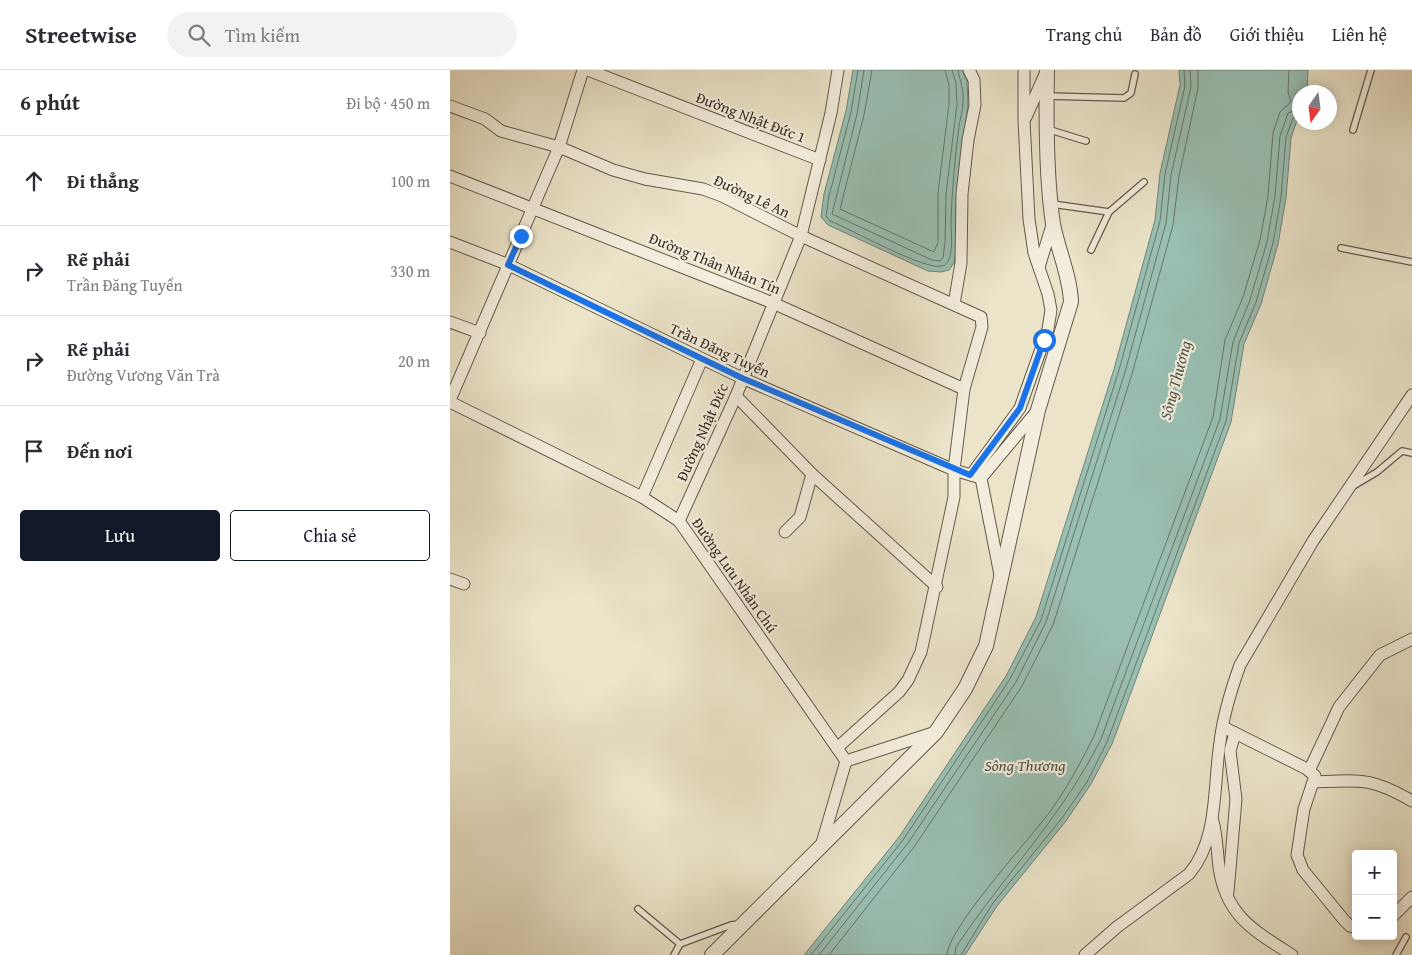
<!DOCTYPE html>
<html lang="vi">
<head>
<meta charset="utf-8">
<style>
	:root { --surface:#fff; --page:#f2f2f3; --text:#2b2b33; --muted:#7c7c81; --line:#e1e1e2; --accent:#111827 }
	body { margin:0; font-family:"Gentium Book Plus",serif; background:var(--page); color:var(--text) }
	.controls { position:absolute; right:15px; bottom:15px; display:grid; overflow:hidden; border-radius:5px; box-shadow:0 2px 12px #0003 }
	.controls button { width:45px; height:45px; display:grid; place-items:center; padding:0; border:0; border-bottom:1px solid var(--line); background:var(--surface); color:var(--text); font:25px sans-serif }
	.compass { position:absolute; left:842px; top:15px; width:45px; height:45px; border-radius:50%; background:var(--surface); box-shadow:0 2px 12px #0003; rotate:194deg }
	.stop { position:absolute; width:15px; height:15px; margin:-11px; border:4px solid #1a73e8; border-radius:50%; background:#fff }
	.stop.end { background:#1a73e8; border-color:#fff; box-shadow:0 1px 5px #0008 }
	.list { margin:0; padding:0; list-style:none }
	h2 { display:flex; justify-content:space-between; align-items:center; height:65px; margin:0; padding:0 20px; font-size:21px }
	h2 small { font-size:16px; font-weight:400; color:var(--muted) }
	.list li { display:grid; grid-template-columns:32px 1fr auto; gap:15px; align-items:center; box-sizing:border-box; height:90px; padding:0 20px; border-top:1px solid var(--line) }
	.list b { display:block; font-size:19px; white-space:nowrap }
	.list p { margin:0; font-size:16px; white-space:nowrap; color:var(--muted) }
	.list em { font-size:16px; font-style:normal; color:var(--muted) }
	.actions { display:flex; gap:10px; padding:15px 20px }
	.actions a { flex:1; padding:11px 0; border:1px solid var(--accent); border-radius:5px; text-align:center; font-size:18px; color:var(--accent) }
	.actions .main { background:var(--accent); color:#fff }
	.icon { flex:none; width:28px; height:28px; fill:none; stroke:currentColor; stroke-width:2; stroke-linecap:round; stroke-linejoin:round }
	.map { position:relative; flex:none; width:962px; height:885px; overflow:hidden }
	header { display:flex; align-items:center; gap:30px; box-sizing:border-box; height:70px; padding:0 25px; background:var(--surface); border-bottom:1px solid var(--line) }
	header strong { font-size:24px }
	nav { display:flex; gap:28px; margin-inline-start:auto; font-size:18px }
	.search { width:350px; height:45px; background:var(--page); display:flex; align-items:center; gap:12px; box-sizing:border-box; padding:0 18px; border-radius:28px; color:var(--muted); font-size:19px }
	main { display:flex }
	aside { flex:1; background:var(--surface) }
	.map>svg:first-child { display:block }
	.water { fill:#99bfb2; stroke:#718479 }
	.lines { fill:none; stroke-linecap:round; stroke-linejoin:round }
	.shore { stroke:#67766a; stroke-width:1 }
	.service-casing { stroke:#625a4c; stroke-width:8 }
	.minor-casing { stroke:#625a4c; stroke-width:13 }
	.tertiary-casing { stroke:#625a4c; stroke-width:16 }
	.service { stroke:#f2eddc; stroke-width:5.5 }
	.minor { stroke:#f2eddc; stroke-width:11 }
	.tertiary { stroke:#f2eddc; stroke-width:14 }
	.route { stroke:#1a73e8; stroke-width:6 }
	.labels { text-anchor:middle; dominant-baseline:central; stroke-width:4.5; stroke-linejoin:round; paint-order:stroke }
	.street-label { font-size:15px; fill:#352c23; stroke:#f2eddc }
	.water-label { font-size:16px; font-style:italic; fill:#4e5147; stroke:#f2eddc }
</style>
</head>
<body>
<header>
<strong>Streetwise</strong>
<div class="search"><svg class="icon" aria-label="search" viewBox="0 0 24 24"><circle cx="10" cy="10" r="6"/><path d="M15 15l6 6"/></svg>Tìm kiếm</div>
<nav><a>Trang chủ</a><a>Bản đồ</a><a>Giới thiệu</a><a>Liên hệ</a></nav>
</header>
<main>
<aside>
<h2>6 phút<small>Đi bộ · 450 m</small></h2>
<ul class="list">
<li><svg class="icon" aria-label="ahead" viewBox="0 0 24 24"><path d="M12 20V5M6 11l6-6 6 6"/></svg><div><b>Đi thẳng</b></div><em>100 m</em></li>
<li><svg class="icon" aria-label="right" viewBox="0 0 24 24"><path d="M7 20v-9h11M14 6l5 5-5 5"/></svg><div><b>Rẽ phải</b><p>Trần Đăng Tuyển</p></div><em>330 m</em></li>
<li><svg class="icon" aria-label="right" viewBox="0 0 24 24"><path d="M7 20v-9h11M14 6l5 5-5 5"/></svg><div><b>Rẽ phải</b><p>Đường Vương Văn Trà</p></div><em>20 m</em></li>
<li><svg class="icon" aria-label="arrive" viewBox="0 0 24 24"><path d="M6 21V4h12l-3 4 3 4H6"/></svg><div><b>Đến nơi</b></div></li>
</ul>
<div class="actions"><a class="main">Lưu</a><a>Chia sẻ</a></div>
</aside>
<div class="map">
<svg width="962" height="885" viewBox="0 0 962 885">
	<rect width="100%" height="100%" fill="#ebe4c9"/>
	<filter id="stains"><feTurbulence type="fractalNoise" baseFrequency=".004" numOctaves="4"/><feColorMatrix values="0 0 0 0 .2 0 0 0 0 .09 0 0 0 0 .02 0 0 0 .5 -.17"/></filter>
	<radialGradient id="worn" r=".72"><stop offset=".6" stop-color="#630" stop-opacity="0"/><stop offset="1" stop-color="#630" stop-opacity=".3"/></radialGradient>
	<g class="water">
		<polygon points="403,0 512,0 517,11 518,35 507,125 507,172 504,193 499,200 491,202 478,201 378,155 371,147 374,124 396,41"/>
		<polygon points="729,0 858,0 857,22 849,22 849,44 841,68 836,128 828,174 811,234 794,274 781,352 662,674 641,714 616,751 547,836 515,885 354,885 449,767 556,606 586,547 664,299 705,150 710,103 730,15"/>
	</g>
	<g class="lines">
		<g class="shore">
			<path d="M408,0l-7,42 -22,84 -3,20 4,5c21,8 95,50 112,45 13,-3 9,-35 9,-45 1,-32 4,-64 8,-95 1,-8 4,-15 4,-23 1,-14 -3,-21 -5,-33"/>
			<polyline points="414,0 407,44 382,144 482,190 490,191 493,188 495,172 496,124 507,34 506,13 502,0"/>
			<polyline points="422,0 414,45 390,139 484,182 488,172 488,123 499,34 499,15 495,0"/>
			<polyline points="361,885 453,770 560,609 591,550 669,300 710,151 715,104 735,16 734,0"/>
			<polyline points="369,885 458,773 566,612 596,552 675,302 716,153 721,105 741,17 740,0"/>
			<polyline points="379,885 464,777 572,616 603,555 682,304 723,155 729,106 748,18 748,0"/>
			<path d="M497,885c1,-28 85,-118 105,-146 16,-23 29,-47 42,-73l119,-319 12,-77 18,-43 17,-57 8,-44 5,-63 7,-21 11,-10 -3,-10 1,-22"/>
			<path d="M505,885l1,-8c48,-72 106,-130 145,-208l119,-320 13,-77 17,-42 17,-58 8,-46 5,-60 8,-23 11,-4"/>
			<polyline points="511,885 543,833 612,748 637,712 657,672 776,351 789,273 806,232 823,173 831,127 836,67 843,48 849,45"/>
		</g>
		<defs>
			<g id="service">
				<polyline points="596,26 674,28 681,23 685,4"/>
				<polyline points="597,59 636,71"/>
				<polyline points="903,60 921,0"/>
				<polyline points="602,134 659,142 694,112"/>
				<polyline points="891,178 962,192"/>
				<polyline points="641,180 659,142"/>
				<polyline points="905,415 927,402 952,381 962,383"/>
				<polyline points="188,839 230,874 281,855 290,854"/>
				<polyline points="224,885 230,874"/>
				<polyline points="946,885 956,867"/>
			</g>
			<g id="minor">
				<polyline points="138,0 370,90"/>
				<polyline points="0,36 35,49 51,61 109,77 163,100 195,109 253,119 272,126 351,166 531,247 532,257 514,319 504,400 504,427 471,582 458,610 449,622 387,678"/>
				<polyline points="576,47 596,2"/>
				<polyline points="0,106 323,233 514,319"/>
				<polyline points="0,172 59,195 292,308 504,400 531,408"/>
				<polyline points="589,197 603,152"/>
				<polyline points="504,234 511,193 512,124 518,70 525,35 524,10 519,0"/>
				<polyline points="0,252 30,263"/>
				<polyline points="286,326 362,404 487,517"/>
				<polyline points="0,330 109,77 133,0"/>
				<polyline points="0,332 192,427 229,451 396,691"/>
				<polyline points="521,405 570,338 598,259 601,240 598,224 584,183 579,149 574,50 574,0"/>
				<polyline points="192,427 252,289"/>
				<polyline points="229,451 286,326 351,166 381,43 388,0"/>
				<polyline points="335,462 350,447 362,404"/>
				<polyline points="550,505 531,408 587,341"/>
				<polyline points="0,509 14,514"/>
				<polyline points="773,657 857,699 865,706 854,739 847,785 853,800 894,850 900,856 906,857"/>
				<polyline points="859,701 889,637 930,585 962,569"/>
				<path d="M864,712c46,-2 57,-5 98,19"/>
				<path d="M763,751c4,16 4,30 6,46 7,49 34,63 73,88"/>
				<polyline points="372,773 396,691 486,662"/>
				<polyline points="778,822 786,729 780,681 785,663"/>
				<polyline points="943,846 962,827"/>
				<path d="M635,885l32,-28 72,-53c30,-35 24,-88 31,-132 3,-26 11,-52 20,-77l73,-124 99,-146"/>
			</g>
			<path id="tertiary" d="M262,885l224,-223 29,-43 21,-43 52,-236 33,-108c-1,-26 -13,-52 -18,-78 -7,-47 -7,-106 -6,-154"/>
		</defs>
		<use href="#service" class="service-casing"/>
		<use href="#minor" class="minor-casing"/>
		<use href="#tertiary" class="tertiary-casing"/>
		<use href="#service" class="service"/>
		<use href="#minor" class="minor"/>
		<use href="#tertiary" class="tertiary"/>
	</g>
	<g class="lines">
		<polyline class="route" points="71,166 58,195 292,308 520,405 570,338 594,270"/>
	</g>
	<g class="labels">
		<g class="street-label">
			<text transform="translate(301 47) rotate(21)">Đường Nhật Đức 1</text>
			<text transform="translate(302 126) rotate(25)">Đường Lê An</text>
			<text transform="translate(265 193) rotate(22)">Đường Thân Nhân Tín</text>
			<text transform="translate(270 280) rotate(25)">Trần Đăng Tuyển</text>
			<text transform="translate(252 362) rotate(-66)">Đường Nhật Đức</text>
			<text transform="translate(285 505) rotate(55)">Đường Lưu Nhân Chú</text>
		</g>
		<g class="water-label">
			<text transform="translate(725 310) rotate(-75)">Sông Thương</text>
			<text x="575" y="695">Sông Thương</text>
		</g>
	</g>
	<rect width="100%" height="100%" filter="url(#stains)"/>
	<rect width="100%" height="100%" fill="url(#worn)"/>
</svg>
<div class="controls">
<button>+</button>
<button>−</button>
</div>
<svg class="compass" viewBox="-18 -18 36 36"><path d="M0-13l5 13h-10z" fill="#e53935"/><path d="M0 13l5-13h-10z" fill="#7c7c81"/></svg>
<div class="stop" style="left:594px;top:270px"></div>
<div class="stop end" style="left:71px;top:166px"></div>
</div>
</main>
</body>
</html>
